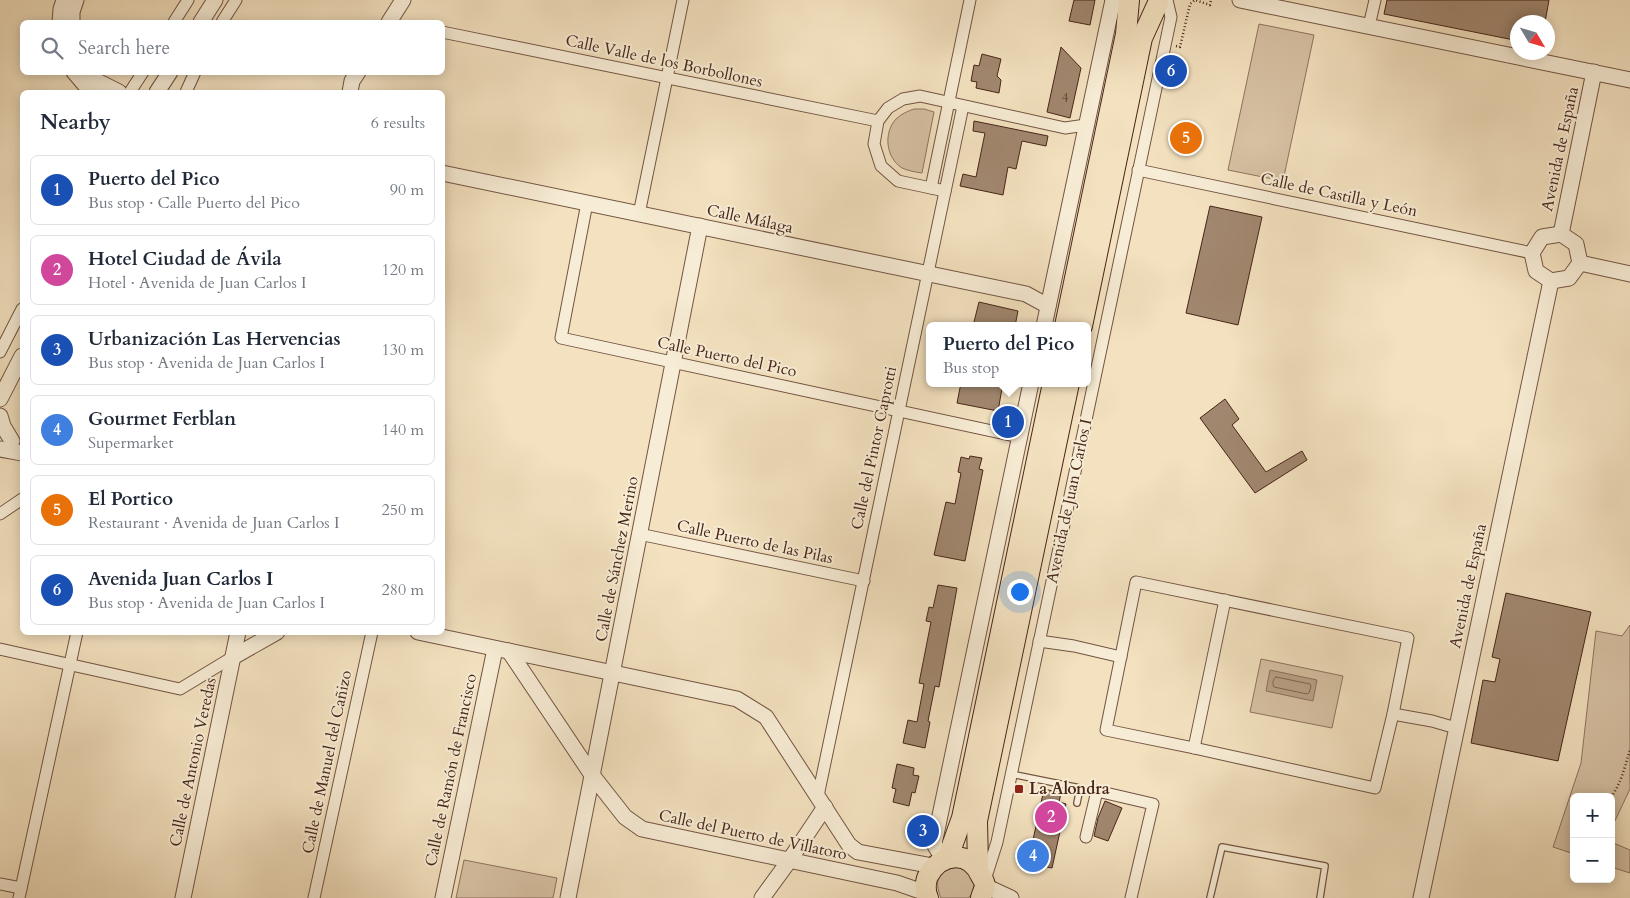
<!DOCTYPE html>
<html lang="en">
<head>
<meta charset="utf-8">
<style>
	:root { --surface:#fff; --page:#f6f6f7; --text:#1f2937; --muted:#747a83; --line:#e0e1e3; --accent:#b45309 }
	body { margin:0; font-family:Cardo,serif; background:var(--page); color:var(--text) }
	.controls { position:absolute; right:15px; bottom:15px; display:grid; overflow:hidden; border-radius:8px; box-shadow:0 2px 12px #0003 }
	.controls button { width:45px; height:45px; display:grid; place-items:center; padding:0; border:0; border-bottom:1px solid var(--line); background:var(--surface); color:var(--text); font:25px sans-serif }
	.compass { position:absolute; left:1510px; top:15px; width:45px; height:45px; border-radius:50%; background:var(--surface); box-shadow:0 2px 12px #0003; rotate:128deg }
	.you { position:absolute; left:1019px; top:591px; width:18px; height:18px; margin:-12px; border:4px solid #fff; border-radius:50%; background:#1a73e8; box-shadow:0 0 0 8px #1a73e833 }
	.badge { display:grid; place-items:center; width:32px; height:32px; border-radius:50%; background:var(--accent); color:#fff; font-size:16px; font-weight:700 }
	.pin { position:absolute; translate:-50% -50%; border:2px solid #fff; box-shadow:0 1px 5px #0006 }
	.popup { position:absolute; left:926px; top:322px; width:165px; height:65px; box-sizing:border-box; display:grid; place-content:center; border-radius:8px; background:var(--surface); filter:drop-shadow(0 1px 4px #0005); font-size:16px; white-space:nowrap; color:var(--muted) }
	.popup b { font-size:19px; color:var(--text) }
	.popup::after { content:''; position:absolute; left:50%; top:100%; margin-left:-10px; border:10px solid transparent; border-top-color:var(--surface) }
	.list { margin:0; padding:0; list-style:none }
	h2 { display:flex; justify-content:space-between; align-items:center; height:65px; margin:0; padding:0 20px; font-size:21px }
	h2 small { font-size:16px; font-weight:400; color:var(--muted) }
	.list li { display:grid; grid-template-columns:32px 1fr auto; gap:15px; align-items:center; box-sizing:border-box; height:70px; margin:0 10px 10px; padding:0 10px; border:1px solid var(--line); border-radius:8px }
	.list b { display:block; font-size:19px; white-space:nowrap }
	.list p { margin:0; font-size:16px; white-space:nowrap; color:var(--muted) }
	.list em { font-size:16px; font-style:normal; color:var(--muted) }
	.icon { flex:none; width:28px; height:28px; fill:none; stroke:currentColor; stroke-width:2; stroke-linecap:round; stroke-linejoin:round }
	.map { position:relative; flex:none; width:1630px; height:898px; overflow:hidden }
	.search { position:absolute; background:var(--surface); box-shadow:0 2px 12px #0003; left:20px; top:20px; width:425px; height:55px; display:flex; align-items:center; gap:12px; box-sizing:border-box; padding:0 18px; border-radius:8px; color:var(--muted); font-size:19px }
	.panel { position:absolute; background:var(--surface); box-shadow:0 2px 12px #0003; left:20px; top:90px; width:425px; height:545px; border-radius:8px }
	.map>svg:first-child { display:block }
	.green { fill:#d6c1a3; stroke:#8f735e }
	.water { fill:#b9a187; stroke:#8c6f5b }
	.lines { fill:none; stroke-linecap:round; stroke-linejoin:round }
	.shore { stroke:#806350; stroke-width:1 }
	.building { fill:#a1876f; stroke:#482519 }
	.service-casing { stroke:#735442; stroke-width:8 }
	.minor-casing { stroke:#735442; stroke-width:13 }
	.tertiary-casing { stroke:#735442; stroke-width:17 }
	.trunk-casing { stroke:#482519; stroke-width:22 }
	.path { stroke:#482519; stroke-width:2.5; stroke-dasharray:1 2.5; stroke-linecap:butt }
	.service { stroke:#f7ecd5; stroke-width:5.5 }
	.minor { stroke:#f7ecd5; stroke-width:11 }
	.tertiary { stroke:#f7ecd5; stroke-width:15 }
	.trunk { stroke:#f3e1bf; stroke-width:20 }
	.poi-dot { fill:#8f2418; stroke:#f7ecd5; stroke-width:2 }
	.labels { text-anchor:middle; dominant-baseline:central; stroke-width:4; stroke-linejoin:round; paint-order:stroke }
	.number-label { font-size:14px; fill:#5e3e2e }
	.street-label { font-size:16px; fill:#482519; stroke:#f7ecd5 }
	.poi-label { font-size:16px; font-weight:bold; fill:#482519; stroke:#f7ecd5; text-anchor:start }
</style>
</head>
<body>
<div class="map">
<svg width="1630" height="898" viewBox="0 0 1630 898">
	<rect width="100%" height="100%" fill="#f3e1bf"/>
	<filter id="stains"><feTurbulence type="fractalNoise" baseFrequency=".004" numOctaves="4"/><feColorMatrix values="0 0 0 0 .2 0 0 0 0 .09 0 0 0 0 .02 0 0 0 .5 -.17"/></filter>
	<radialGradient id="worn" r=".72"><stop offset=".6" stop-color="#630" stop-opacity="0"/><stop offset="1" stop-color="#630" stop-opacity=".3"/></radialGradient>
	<g class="green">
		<polygon points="1259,24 1314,35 1283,181 1228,170"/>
		<path d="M914,109h10l10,3 -12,61c-7,-1 -13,-2 -20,-5 -16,-10 -19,-35 -6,-49 5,-5 12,-8 18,-10z"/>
		<polygon points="1630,625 1630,789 1611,829 1611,797 1574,797 1574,854 1553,847 1581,763 1596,631 1622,636"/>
		<polygon points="1261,659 1343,676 1332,728 1250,712"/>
		<polygon points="1611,842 1630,850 1630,873 1611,867"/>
		<polygon points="464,860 557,878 553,898 456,898"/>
		<path d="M960,867c11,7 21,20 8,31h-27c-8,-19 -2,-29 19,-31z"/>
	</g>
	<polygon class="water" points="1270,670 1317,680 1313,701 1266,691"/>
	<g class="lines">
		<path class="shore" d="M1276,677l34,7 1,2 -2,7 -2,1 -33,-7c-2,-2 -1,-9 2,-10z"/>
	</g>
	<g class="building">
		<polygon points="1074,0 1095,0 1090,25 1069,21"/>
		<polygon points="1387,0 1549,0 1545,22 1518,22 1514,40 1384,14"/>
		<polygon points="1061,47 1081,68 1070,118 1047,112"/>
		<polygon points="982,54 1001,59 997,76 1001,80 999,93 976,88 977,82 971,81 974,65 979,66"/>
		<polygon points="974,121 1048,136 1046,146 1022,141 1016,169 1008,167 1003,195 960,186 963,174 976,177 985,133 973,131"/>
		<polygon points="1210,206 1262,217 1238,325 1186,313"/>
		<polygon points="979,302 1018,311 1015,326 973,326"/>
		<polygon points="961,383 1003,383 998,411 957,403"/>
		<polygon points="1225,399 1239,419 1232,425 1266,472 1302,451 1307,460 1255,493 1200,418"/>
		<polygon points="970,456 982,458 979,469 983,470 965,561 934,555 946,502 955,504 961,473 958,472 961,457 969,459"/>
		<polygon points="938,585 957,588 939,687 935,686 928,721 930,722 925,748 903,743 908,720 917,722 924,684 919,683 931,622 926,621 929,607 933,608"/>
		<polygon points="1506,593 1591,612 1558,761 1471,743 1483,680 1495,682 1500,659 1492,657"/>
		<polygon points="897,764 914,768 913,775 919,776 915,793 912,792 909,806 893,802 896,789 892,788"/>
		<polygon points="1044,789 1061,793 1059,802 1066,804 1052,868 1028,863"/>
		<polygon points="1105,801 1122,808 1108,841 1094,836 1098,818"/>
	</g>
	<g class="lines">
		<defs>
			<g id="service">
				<polyline points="1011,774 1080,788 1077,803"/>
				<polyline points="1210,898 1222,847 1325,866 1320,898"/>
			</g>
			<g id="minor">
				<polyline points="174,22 188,0"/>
				<polyline points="222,22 236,0"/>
				<polyline points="1369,26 1375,0"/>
				<polyline points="442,32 878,121"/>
				<polyline points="130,92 143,72"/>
				<polyline points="186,92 195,72"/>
				<polyline points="1138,170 1532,253"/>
				<polyline points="931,188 970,0"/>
				<polyline points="945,191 898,181 881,166 874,144 878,121 888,108 903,99 920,96 1065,128 1086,125"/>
				<polyline points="587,203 561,338 1020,437"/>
				<polyline points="639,214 683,0"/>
				<polyline points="0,352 22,309"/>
				<polyline points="0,514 22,499"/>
				<polyline points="639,534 864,581"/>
				<polygon points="1136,582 1408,638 1393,714 1375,788 1194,748 1106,730"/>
				<polyline points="1039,641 1074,646 1121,657"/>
				<polyline points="0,649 180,689 233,657"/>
				<polyline points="1393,714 1432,721 1456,728"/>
				<polyline points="1194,748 1225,600"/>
				<polyline points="818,796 963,106"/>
				<polyline points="1086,837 1097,791 1153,804 1131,898"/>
				<polyline points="984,883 997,842 1171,17 1167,0"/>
				<polyline points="0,884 21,888"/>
				<polyline points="19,898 77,632"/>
				<polyline points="314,898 372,632"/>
			</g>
			<g id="tertiary">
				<polyline points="1240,0 1630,80"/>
				<polyline points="60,22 61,9 64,0"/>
				<polyline points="72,22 72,12 76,0"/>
				<polyline points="201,22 215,0"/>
				<polyline points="389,22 403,0"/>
				<polyline points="74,72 91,92"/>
				<polyline points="88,72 93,79 119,92"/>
				<polyline points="157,92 170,72"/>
				<polyline points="350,92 352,81 358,72"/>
				<polyline points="442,173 1026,294 1048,306"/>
				<polyline points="1561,234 1594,72"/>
				<polygon points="1561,234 1576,244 1580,263 1569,278 1551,281 1536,271 1532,253 1542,237"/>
				<polyline points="1580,263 1630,274"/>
				<polyline points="1044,326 1113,0"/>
				<polyline points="0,399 22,356"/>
				<polyline points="0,416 3,426 12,441"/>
				<polyline points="0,449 22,453"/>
				<polyline points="418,632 737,699 766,717 849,845 858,852 933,866"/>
				<polyline points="509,651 592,775 625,817 642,829 897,883 926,893"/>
				<polyline points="233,657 277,632"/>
				<polyline points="943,859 934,844 1031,383"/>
				<polyline points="985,886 1011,898"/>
				<polyline points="183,898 238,632"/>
				<polyline points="443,898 495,649"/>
				<polyline points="568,898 700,226"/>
				<polyline points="762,898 789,861 825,807"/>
				<polyline points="1421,898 1551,281"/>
			</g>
			<g id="trunk">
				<polyline points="1065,326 1126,34 1129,0"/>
				<polyline points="1082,326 1142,38 1158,3"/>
				<polyline points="948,857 962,818 1053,383"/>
				<polyline points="978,866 977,821 1069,383"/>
				<path d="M928,898c-3,-6 -3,-16 0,-22 13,-24 42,-26 53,0 2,3 4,7 4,11 -1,3 -3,7 -4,11"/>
			</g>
		</defs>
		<use href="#service" class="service-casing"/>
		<use href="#minor" class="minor-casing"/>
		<use href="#tertiary" class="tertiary-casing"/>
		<use href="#trunk" class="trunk-casing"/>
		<g class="path">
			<polyline points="1176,46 1180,47 1190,4 1195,0 1210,5 1211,0"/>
			<path d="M1611,797c10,-13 14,-31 19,-47"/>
		</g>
		<use href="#service" class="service"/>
		<use href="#minor" class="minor"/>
		<use href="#tertiary" class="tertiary"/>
		<use href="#trunk" class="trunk"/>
	</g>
	<rect class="poi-dot" x="1014" y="784" width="10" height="10" rx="2.5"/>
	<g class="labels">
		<g class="number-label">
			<text x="1065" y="97">4</text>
		</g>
		<g class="street-label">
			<text transform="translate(664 61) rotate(12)">Calle Valle de los Borbollones</text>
			<text transform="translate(1560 149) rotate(-78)">Avenida de España</text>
			<text transform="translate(1339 195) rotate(12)">Calle de Castilla y León</text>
			<text transform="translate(750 219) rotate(12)">Calle Málaga</text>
			<text transform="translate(727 357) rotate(12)">Calle Puerto del Pico</text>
			<text transform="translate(874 448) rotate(-78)">Calle del Pintor Caprotti</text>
			<text transform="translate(1069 501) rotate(-78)">Avenida de Juan Carlos I</text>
			<text transform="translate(755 542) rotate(12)">Calle Puerto de las Pilas</text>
			<text transform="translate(617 559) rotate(-79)">Calle de Sánchez Merino</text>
			<text transform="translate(1468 586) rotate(-78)">Avenida de España</text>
			<text transform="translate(193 762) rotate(-78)">Calle de Antonio Veredas</text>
			<text transform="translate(327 762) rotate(-78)">Calle de Manuel del Cañizo</text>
			<text transform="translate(451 770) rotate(-78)">Calle de Ramón de Francisco</text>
			<text transform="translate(753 835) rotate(12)">Calle del Puerto de Villatoro</text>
		</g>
		<g class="poi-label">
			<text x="1029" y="789">La Alondra</text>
		</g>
	</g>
	<rect width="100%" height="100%" filter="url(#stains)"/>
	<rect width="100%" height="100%" fill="url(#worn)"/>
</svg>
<div class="controls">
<button>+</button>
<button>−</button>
</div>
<svg class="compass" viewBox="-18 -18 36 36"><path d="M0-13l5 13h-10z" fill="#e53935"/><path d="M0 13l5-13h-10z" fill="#747a83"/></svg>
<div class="you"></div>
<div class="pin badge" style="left:1008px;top:422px;background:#1a4fb4">1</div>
<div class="popup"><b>Puerto del Pico</b>Bus stop</div>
<div class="pin badge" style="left:1051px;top:817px;background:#d1479c">2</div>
<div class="pin badge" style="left:923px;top:831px;background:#1a4fb4">3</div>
<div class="pin badge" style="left:1033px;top:856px;background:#3f7fe0">4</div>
<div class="pin badge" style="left:1186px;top:138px;background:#e8710a">5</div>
<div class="pin badge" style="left:1171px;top:71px;background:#1a4fb4">6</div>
<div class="search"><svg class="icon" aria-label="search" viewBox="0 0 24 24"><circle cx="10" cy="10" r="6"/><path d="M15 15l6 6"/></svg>Search here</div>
<section class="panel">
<h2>Nearby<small>6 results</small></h2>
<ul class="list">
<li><span class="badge" style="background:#1a4fb4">1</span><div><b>Puerto del Pico</b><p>Bus stop · Calle Puerto del Pico</p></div><em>90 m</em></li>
<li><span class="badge" style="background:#d1479c">2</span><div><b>Hotel Ciudad de Ávila</b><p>Hotel · Avenida de Juan Carlos I</p></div><em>120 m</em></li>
<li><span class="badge" style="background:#1a4fb4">3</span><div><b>Urbanización Las Hervencias</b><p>Bus stop · Avenida de Juan Carlos I</p></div><em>130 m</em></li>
<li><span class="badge" style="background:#3f7fe0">4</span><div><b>Gourmet Ferblan</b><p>Supermarket</p></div><em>140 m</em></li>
<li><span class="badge" style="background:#e8710a">5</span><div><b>El Portico</b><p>Restaurant · Avenida de Juan Carlos I</p></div><em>250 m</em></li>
<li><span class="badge" style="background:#1a4fb4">6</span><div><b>Avenida Juan Carlos I</b><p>Bus stop · Avenida de Juan Carlos I</p></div><em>280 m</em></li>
</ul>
</section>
</div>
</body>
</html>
